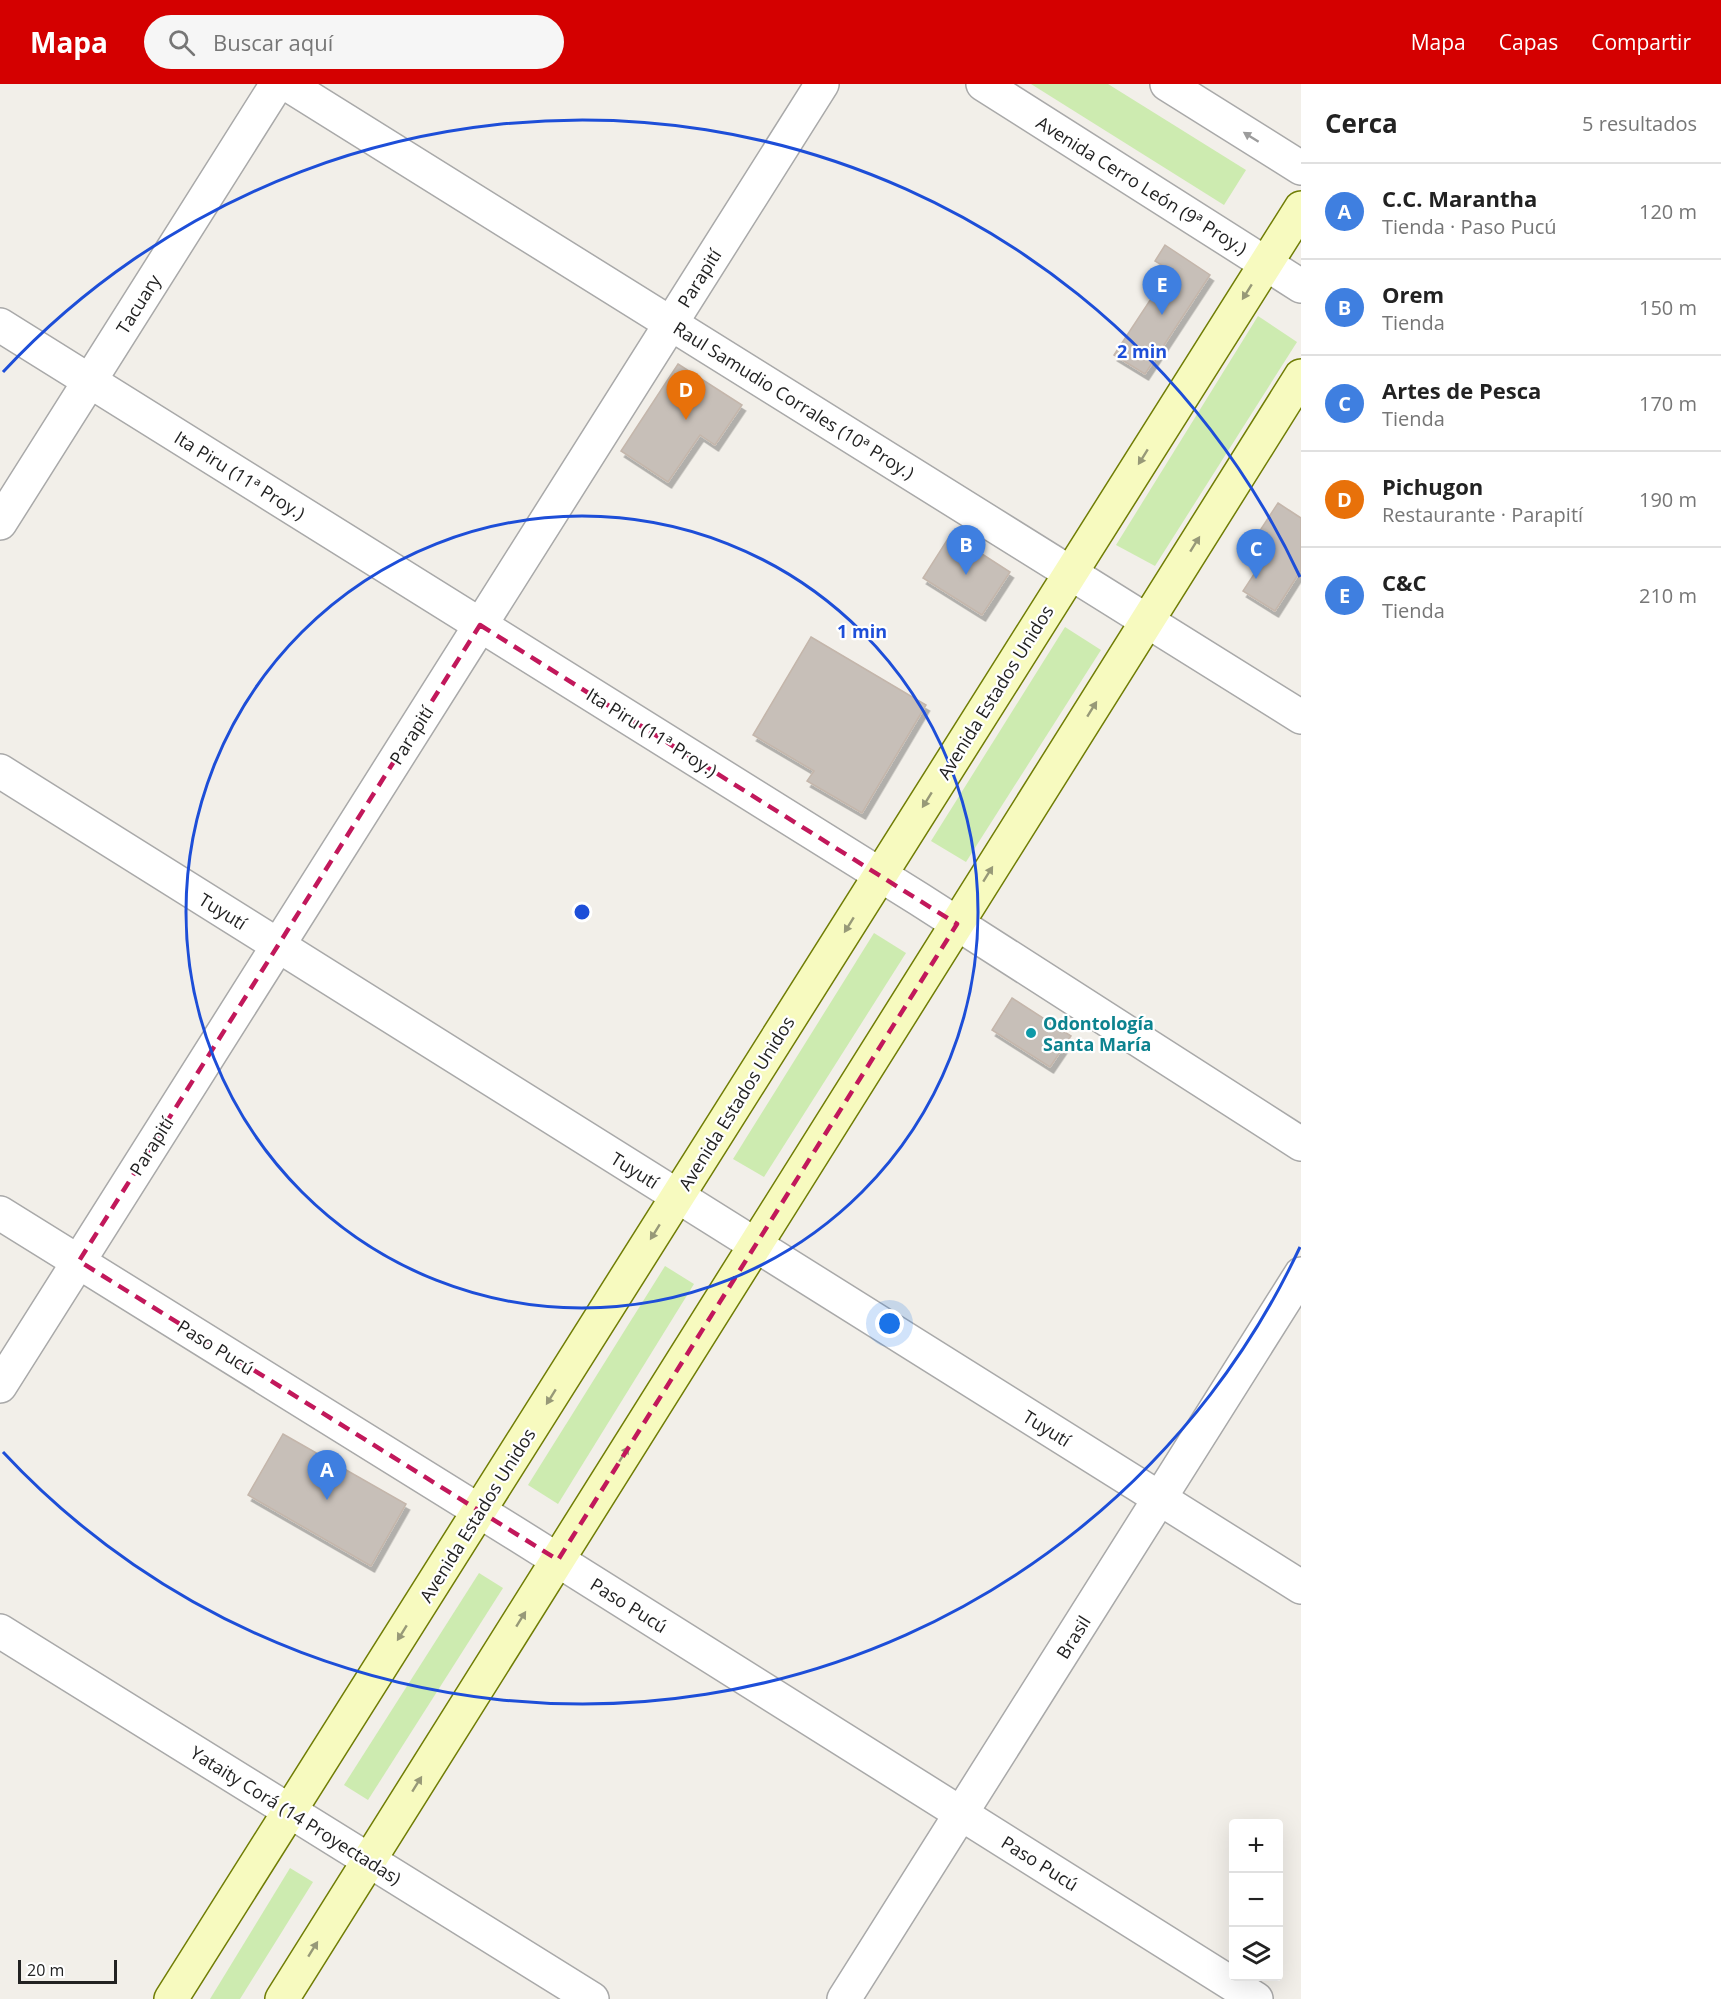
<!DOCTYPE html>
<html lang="es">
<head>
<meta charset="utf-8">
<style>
	:root { --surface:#fff; --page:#f6f6f6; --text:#222; --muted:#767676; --line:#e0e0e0; --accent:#d40000 }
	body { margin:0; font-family:"Open Sans",sans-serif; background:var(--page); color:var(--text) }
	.controls { position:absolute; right:18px; bottom:18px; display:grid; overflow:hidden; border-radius:6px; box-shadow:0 6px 24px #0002 }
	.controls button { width:54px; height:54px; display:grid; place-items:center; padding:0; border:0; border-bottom:2px solid var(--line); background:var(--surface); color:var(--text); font:30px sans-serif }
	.scale { position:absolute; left:18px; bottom:15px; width:99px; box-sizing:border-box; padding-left:6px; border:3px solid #222; border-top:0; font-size:16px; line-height:21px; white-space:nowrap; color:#222; -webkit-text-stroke:4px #fff; paint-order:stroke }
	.you { position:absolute; left:890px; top:1240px; width:21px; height:21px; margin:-15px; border:4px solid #fff; border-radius:50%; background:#1a73e8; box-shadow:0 0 0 9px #1a73e833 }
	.badge { display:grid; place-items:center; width:39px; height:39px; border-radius:50%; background:var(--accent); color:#fff; font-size:20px; font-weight:700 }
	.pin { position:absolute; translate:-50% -50px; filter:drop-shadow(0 2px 3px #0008) }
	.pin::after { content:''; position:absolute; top:32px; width:21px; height:18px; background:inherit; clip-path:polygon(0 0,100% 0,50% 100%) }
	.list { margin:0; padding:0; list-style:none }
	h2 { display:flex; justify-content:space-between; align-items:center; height:78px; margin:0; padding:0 24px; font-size:26px }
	h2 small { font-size:20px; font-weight:400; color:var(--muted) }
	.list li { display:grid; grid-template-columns:39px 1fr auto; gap:18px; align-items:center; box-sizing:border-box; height:96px; padding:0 24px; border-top:2px solid var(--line) }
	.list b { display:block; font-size:22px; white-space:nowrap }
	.list p { margin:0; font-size:20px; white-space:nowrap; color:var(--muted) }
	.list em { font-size:20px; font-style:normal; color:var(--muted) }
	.icon { flex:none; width:33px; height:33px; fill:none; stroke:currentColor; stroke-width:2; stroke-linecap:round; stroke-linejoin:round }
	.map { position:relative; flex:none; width:1301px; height:1915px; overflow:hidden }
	header { display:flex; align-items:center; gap:36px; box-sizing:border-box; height:84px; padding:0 30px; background:var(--accent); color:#fff }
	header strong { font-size:28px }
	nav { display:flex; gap:33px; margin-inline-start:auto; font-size:21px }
	.search { width:420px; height:54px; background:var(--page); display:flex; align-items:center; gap:15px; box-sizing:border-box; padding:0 21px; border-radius:33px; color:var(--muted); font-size:22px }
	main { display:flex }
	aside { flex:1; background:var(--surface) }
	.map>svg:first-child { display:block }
	.grass { fill:#cdebb0 }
	.building { fill:#c7bfb8; stroke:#c4b6ab; stroke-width:1.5; filter:url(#shadow) }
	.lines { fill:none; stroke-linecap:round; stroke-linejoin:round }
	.minor-casing { stroke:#a9a9a9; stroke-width:36 }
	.tertiary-casing { stroke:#a9a9a9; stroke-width:36 }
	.secondary-casing { stroke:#707d05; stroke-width:36 }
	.minor { stroke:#fff; stroke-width:33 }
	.tertiary { stroke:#fff; stroke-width:33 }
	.secondary { stroke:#f7fabf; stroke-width:33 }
	.oneway { fill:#9c9c9c }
	.oneway2 { fill:#979978 }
	.marked { fill:none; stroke:#c2185b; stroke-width:4.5; stroke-dasharray:12 8; stroke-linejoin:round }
	.ring { fill:none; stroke:#1d4ed8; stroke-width:3 }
	.culture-dot { fill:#0f9aa8; stroke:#fff; stroke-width:2 }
	.labels { text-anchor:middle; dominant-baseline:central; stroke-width:4.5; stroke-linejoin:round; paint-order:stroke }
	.street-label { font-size:18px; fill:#222; stroke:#fff }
	.culture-label { font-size:18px; font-weight:bold; fill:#0d838f; stroke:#fff; text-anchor:start }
	.centre { fill:#1d4ed8; stroke:#fff; stroke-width:3 }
	.ring-label { font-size:18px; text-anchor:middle; font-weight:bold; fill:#1d4ed8; stroke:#fff; stroke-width:4.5; stroke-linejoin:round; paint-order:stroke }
</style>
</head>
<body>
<header>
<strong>Mapa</strong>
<div class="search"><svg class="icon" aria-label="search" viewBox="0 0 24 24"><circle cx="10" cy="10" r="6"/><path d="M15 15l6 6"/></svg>Buscar aquí</div>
<nav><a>Mapa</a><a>Capas</a><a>Compartir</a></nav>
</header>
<main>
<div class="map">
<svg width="1301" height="1915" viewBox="0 0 1301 1915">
	<defs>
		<filter id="shadow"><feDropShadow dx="3.5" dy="6" stdDeviation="0" flood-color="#0004"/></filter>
	</defs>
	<rect width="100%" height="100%" fill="#f2efe9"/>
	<g class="grass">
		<polygon points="1031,0 1108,0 1246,86 1224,121"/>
		<polygon points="1258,232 1297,258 1155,482 1116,461"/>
		<polygon points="1065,543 1101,566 966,778 931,757"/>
		<polygon points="874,849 906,869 764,1093 733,1075"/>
		<polygon points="665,1182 694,1200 558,1420 528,1401"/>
		<polygon points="479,1489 503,1504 368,1716 344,1701"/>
		<polygon points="290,1784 313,1798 240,1915 210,1915"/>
	</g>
	<g class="building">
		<polygon points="1165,161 1210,191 1145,290 1114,271 1170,186 1155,177"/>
		<polygon points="678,280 742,321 715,361 700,351 668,398 621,367"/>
		<polygon points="1278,419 1301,434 1301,486 1275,527 1243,507 1264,475 1248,465"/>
		<polygon points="951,450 1010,488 982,531 923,494"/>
		<polygon points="811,553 926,621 862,729 807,697 814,687 753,651"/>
		<polygon points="1012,914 1071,952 1050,983 992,946"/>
		<polygon points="283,1350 406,1420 371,1482 248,1411"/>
	</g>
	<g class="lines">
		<defs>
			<g id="minor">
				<polyline points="0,241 919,815 1301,1060"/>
				<polyline points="0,439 277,0"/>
				<polyline points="0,687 1301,1503"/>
				<polyline points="0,1129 513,1448 1256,1915"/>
				<polyline points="0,1302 822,0"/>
				<polyline points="0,1547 592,1915"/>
				<polyline points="844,1915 1301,1190"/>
			</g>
			<g id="tertiary">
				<polyline points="287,0 1301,633"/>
				<polyline points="983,0 1301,202"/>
				<polyline points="1167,0 1301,84"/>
			</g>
			<g id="secondary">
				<polyline points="171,1915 1301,124"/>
				<polyline points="282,1915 1301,292"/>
			</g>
		</defs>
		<use href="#minor" class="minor-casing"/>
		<use href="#tertiary" class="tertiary-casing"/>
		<use href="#secondary" class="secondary-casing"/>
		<use href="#minor" class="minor"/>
		<use href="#tertiary" class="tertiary"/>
		<use href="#secondary" class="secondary"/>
	</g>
	<defs><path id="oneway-solid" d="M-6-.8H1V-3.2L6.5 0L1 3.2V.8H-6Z" transform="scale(1.5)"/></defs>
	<use class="oneway" href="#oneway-solid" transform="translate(1251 53) rotate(-148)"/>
	<g class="oneway2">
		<use href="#oneway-solid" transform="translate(1247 208) rotate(122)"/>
		<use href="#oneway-solid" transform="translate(1143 373) rotate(122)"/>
		<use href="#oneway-solid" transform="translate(1195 460) rotate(-58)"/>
		<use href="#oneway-solid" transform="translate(1092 625) rotate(-58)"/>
		<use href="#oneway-solid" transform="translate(927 716) rotate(122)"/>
		<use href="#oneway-solid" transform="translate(988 790) rotate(-58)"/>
		<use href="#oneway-solid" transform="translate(849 841) rotate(122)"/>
		<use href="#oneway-solid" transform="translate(655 1148) rotate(122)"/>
		<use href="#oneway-solid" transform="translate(551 1313) rotate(122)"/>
		<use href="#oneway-solid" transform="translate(624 1370) rotate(-58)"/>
		<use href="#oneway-solid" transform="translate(521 1535) rotate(-58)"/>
		<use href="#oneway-solid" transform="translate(402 1549) rotate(122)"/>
		<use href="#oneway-solid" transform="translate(417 1700) rotate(-58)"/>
		<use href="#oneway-solid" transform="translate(313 1865) rotate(-58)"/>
	</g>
	<path class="marked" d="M480,541l477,299 -399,636 -479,-299z"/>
	<g class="ring">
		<circle cx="582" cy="828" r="396"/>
		<path d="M1300 1163A792 792 0 0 1 3 1368M3 288A792 792 0 0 1 1300 493"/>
	</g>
	<circle class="culture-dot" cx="1031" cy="949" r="6"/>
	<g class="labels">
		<g class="street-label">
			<text transform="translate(1142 101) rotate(32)">Avenida Cerro León (9ª Proy.)</text>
			<text transform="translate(699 194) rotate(-58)">Parapití</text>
			<text transform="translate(138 220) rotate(-58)">Tacuary</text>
			<text transform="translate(794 316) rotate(32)">Raul Samudio Corrales (10ª Proy.)</text>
			<text transform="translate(240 391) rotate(32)">Ita Piru (11ª Proy.)</text>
			<text transform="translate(995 608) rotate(-58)">Avenida Estados Unidos</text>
			<text transform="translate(652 648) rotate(32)">Ita Piru (11ª Proy.)</text>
			<text transform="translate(411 651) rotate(-58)">Parapití</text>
			<text transform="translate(223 827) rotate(32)">Tuyutí</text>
			<text transform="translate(736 1019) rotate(-58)">Avenida Estados Unidos</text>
			<text transform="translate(151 1062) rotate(-58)">Parapití</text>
			<text transform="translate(635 1086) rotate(32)">Tuyutí</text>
			<text transform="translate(216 1263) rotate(32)">Paso Pucú</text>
			<text transform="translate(1047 1344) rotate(32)">Tuyutí</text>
			<text transform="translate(477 1431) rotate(-58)">Avenida Estados Unidos</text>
			<text transform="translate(629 1521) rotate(32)">Paso Pucú</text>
			<text transform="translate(1073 1553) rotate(-58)">Brasil</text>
			<text transform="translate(296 1731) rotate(32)">Yataity Corá (14 Proyectadas)</text>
			<text transform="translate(1040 1779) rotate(32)">Paso Pucú</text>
		</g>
		<g class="culture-label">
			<text x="1043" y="939">Odontología<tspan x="1043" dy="21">Santa María</tspan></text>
		</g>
	</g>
	<circle cx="582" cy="828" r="9" class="centre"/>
	<g class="ring-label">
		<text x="1142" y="274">2 min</text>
		<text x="862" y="554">1 min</text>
	</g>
</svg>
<div class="controls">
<button>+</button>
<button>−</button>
<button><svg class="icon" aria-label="layers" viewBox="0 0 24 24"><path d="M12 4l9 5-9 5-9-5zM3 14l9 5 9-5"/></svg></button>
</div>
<div class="scale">20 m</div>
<div class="you"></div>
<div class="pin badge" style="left:327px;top:1416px;background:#3f7fe0">A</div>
<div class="pin badge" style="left:966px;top:491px;background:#3f7fe0">B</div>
<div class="pin badge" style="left:1256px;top:495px;background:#3f7fe0">C</div>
<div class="pin badge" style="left:686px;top:336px;background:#e8710a">D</div>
<div class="pin badge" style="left:1162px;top:231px;background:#3f7fe0">E</div>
</div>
<aside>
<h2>Cerca<small>5 resultados</small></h2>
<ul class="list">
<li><span class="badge" style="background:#3f7fe0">A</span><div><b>C.C. Marantha</b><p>Tienda · Paso Pucú</p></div><em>120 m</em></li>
<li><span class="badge" style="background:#3f7fe0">B</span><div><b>Orem</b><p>Tienda</p></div><em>150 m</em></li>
<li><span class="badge" style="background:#3f7fe0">C</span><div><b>Artes de Pesca</b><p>Tienda</p></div><em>170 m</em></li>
<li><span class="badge" style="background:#e8710a">D</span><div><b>Pichugon</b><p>Restaurante · Parapití</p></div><em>190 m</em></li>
<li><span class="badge" style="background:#3f7fe0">E</span><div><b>C&amp;C</b><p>Tienda</p></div><em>210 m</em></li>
</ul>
</aside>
</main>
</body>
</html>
